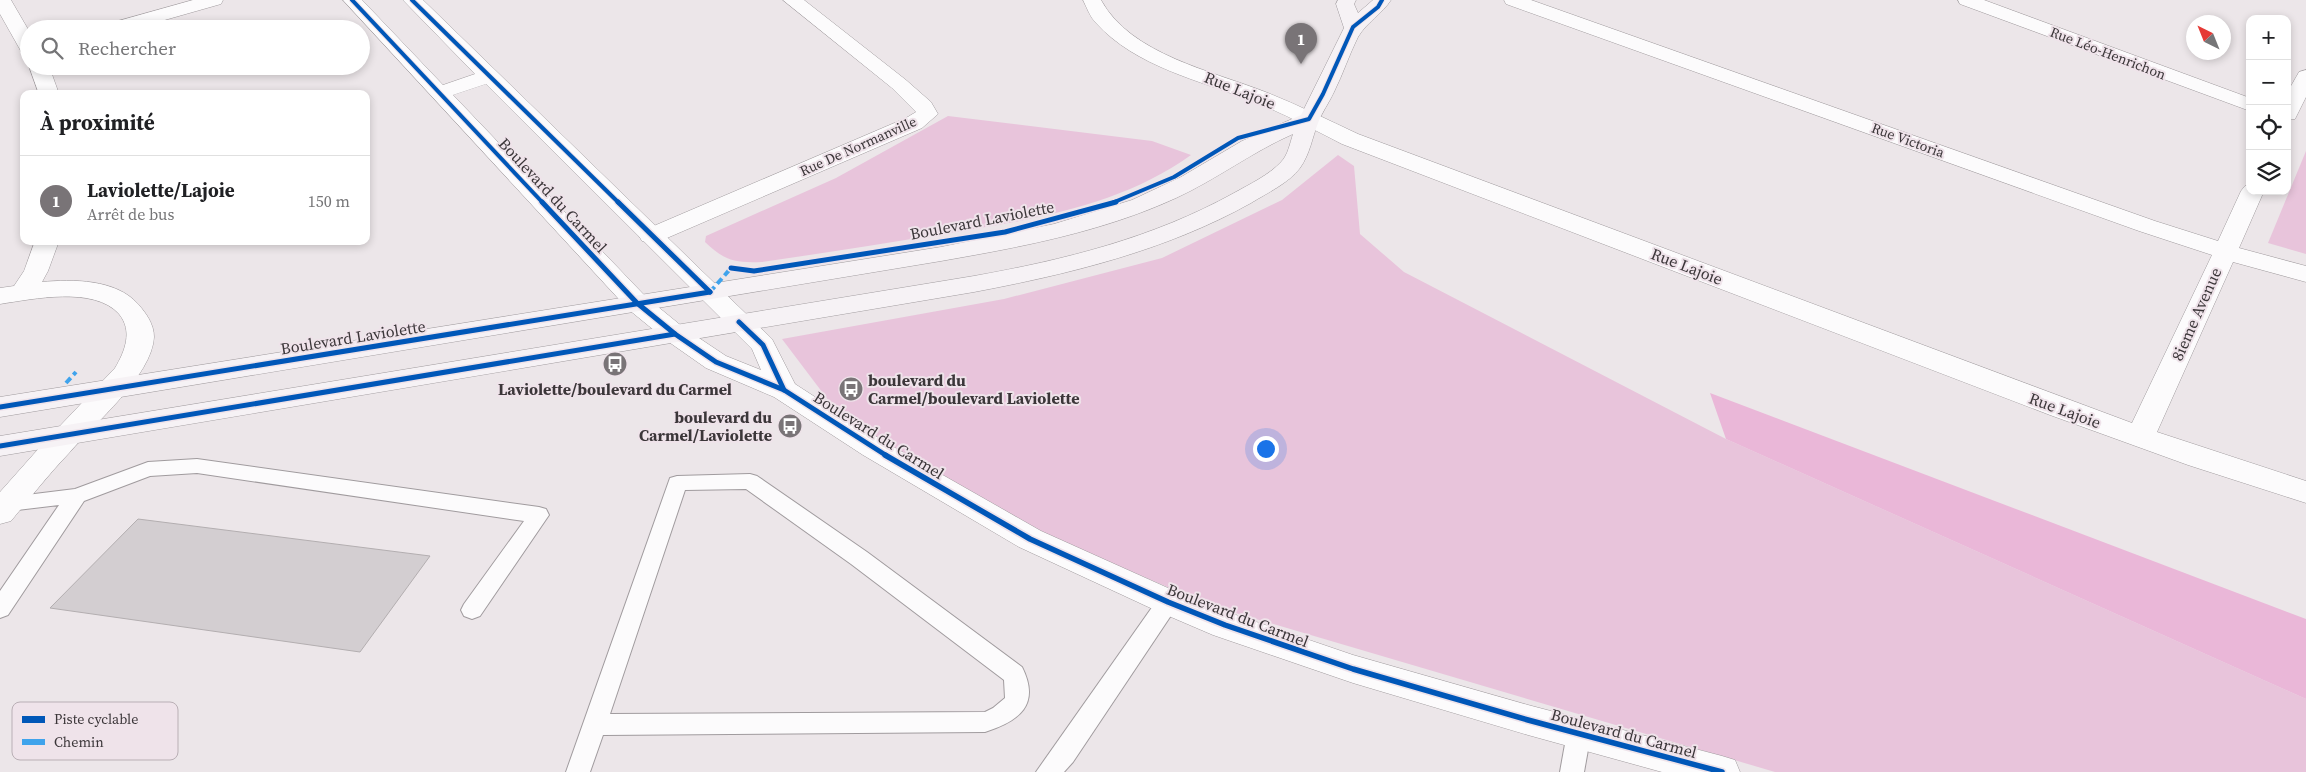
<!DOCTYPE html>
<html lang="fr">
<head>
<meta charset="utf-8">
<style>
	:root { --surface:#fff; --page:#f6f6f6; --text:#202124; --muted:#757577; --line:#e0e0e0; --accent:#797477 }
	body { margin:0; font-family:"Source Serif 4",serif; background:var(--page); color:var(--text) }
	.controls { position:absolute; right:15px; top:15px; display:grid; overflow:hidden; border-radius:10px; box-shadow:0 2px 8px #0003 }
	.controls button { width:45px; height:45px; display:grid; place-items:center; padding:0; border:0; border-bottom:1px solid var(--line); background:var(--surface); color:var(--text); font:25px sans-serif }
	.compass { position:absolute; left:2186px; top:15px; width:45px; height:45px; border-radius:50%; background:var(--surface); box-shadow:0 2px 8px #0003; rotate:317deg }
	.you { position:absolute; left:1265px; top:448px; width:18px; height:18px; margin:-12px; border:4px solid #fff; border-radius:50%; background:#1a73e8; box-shadow:0 0 0 8px #1a73e833 }
	.badge { display:grid; place-items:center; width:32px; height:32px; border-radius:50%; background:var(--accent); color:#fff; font-size:16px; font-weight:700 }
	.pin { position:absolute; translate:-50% -41px; filter:drop-shadow(0 1px 2px #0008) }
	.pin::after { content:''; position:absolute; top:26px; width:18px; height:15px; background:inherit; clip-path:polygon(0 0,100% 0,50% 100%) }
	.list { margin:0; padding:0; list-style:none }
	h2 { display:flex; justify-content:space-between; align-items:center; height:65px; margin:0; padding:0 20px; font-size:21px }
	h2 small { font-size:16px; font-weight:400; color:var(--muted) }
	.list li { display:grid; grid-template-columns:32px 1fr auto; gap:15px; align-items:center; box-sizing:border-box; height:90px; padding:0 20px; border-top:1px solid var(--line) }
	.list b { display:block; font-size:19px; white-space:nowrap }
	.list p { margin:0; font-size:16px; white-space:nowrap; color:var(--muted) }
	.list em { font-size:16px; font-style:normal; color:var(--muted) }
	.icon { flex:none; width:28px; height:28px; fill:none; stroke:currentColor; stroke-width:2; stroke-linecap:round; stroke-linejoin:round }
	.map { position:relative; flex:none; width:2306px; height:772px; overflow:hidden }
	.search { position:absolute; background:var(--surface); box-shadow:0 2px 8px #0003; left:20px; top:20px; width:350px; height:55px; display:flex; align-items:center; gap:12px; box-sizing:border-box; padding:0 18px; border-radius:28px; color:var(--muted); font-size:19px }
	.panel { position:absolute; background:var(--surface); box-shadow:0 2px 8px #0003; left:20px; top:90px; width:350px; height:155px; border-radius:10px }
	.map>svg:first-child { display:block }
	.green { fill:#e8c4db }
	.forest { fill:#eab7d8 }
	.building { fill:#d3ced1; stroke:#b3aeb0 }
	.lines { fill:none; stroke-linecap:round; stroke-linejoin:round }
	.service-casing { stroke:#a09b9e; stroke-width:2 }
	.minor-casing { stroke:#a09b9e; stroke-width:1 }
	.tertiary-casing { stroke:#a09b9e; stroke-width:1 }
	.secondary-casing { stroke:#a09b9e; stroke-width:1 }
	.service { fill:#fcfbfc; fill-rule:evenodd }
	.minor { fill:#fcfbfc; fill-rule:evenodd }
	.tertiary { fill:#fcfbfc; fill-rule:evenodd }
	.secondary { fill:#f6f2f5; fill-rule:evenodd }
	.quiet { stroke:#3fa3ec; stroke-width:4; stroke-dasharray:7 4; stroke-linecap:butt }
	.cycleway-far2-casing { stroke:#efe3ea; stroke-width:6 }
	.cycleway-far1-casing { stroke:#efe3ea; stroke-width:8 }
	.cycleway-casing { stroke:#efe3ea; stroke-width:9 }
	.cycleway-far2 { stroke:#0057b8; stroke-width:4 }
	.cycleway-far1 { stroke:#0057b8; stroke-width:5 }
	.cycleway { stroke:#0057b8; stroke-width:5.5 }
	.labels { text-anchor:middle; dominant-baseline:central; stroke-width:4; stroke-linejoin:round; paint-order:stroke }
	.far-street-label { font-size:14px; fill:#3b3639; stroke:#efe3ea }
	.street-label { font-size:16px; fill:#3b3639; stroke:#efe3ea }
	.poi-label { font-size:16px; font-weight:bold; fill:#3b3639; stroke:#efe3ea; text-anchor:start }
	.key { fill:#efe3ea; stroke:#b9afb5; stroke-width:1 }
	.key-label { font-size:14px; fill:#3b3639 }
</style>
</head>
<body>
<div class="map">
<svg width="2306" height="772" viewBox="0 0 2306 772">
	<rect width="100%" height="100%" fill="#ece6e9"/>
	<g class="green">
		<path d="M948,116l204,25 39,14c-75,54 -172,67 -261,81 -56,9 -112,18 -168,26 -27,1 -37,-1 -57,-20l1,-6 130,-58z"/>
		<polygon points="2306,151 2306,254 2268,243"/>
		<polygon points="1338,155 1354,166 1360,234 1404,272 1726,439 2306,699 2306,772 1775,772 1212,606 1055,539 844,421 782,339 1004,299 1162,258 1282,200"/>
	</g>
	<polygon class="forest" points="1710,393 2306,619 2306,699 1726,439"/>
	<polygon class="building" points="138,519 430,556 360,652 50,608"/>
	<g class="lines">
		<defs>
			<g id="service">
				<polygon points="197,459 539,507 546,509 549,515 480,616 472,619 464,616 461,610 464,604 524,521 197,473 150,476 84,501 8,615 0,618 0,591 59,505 9,511 2,508 0,505 2,498 75,489 148,462"/>
				<path d="M750,474l7,2 110,76 155,115c19,38 -3,54 -37,65l-382,3 -13,37h-24l104,-294 7,-2zM746,489l105,75 153,116 1,18 -12,10 -8,4 -375,2 75,-224z"/>
				<polygon points="1168,593 1176,596 1179,602 1176,608 1073,762 1064,772 1036,772 1160,596"/>
				<polygon points="1579,722 1588,725 1591,733 1584,772 1560,772 1567,733 1570,725"/>
			</g>
			<g id="minor">
				<polygon points="0,0 11,0 29,31 29,55 22,53 0,14"/>
				<polygon points="193,0 223,0 221,4 133,29 102,29 104,25"/>
				<polygon points="783,0 804,0 906,80 931,102 938,114 922,128 660,241 651,243 642,241 639,236 642,231 906,118 916,112 892,88"/>
				<path d="M1083,0h18c30,55 112,71 167,93 30,12 60,27 90,41l774,289 80,-168 -73,-24 -633,-227 -2,-4h27l624,221 63,20 23,-50 4,-5 5,-1v6h14l-25,57 67,18v16l-73,-20 -76,170 149,49v22l-118,-38 -138,-50 -708,-271c-29,-15 -59,-31 -90,-43 -53,-21 -116,-34 -156,-78 -6,-6 -9,-15 -13,-23z"/>
				<polygon points="1958,0 1984,0 2250,98 2250,111 1960,4"/>
				<polygon points="29,66 49,66 59,94 39,94"/>
				<polygon points="2306,70 2306,97 2295,119 2287,120 2287,93 2299,72"/>
				<path d="M35,241h24l-11,30 -6,11c30,-3 74,-3 96,22 8,9 16,20 16,33 -2,39 -60,87 -84,115 -21,22 -40,46 -59,69l-11,3v-32l40,-45 75,-79c10,-17 18,-37 4,-54 -25,-28 -86,-15 -119,-10v-16l14,-2 10,-15z"/>
			</g>
			<path id="tertiary" d="M343,0h19l81,85 32,-11 -72,-74h20l349,339 23,45 88,57 158,90 138,62 57,22 117,40 175,50 194,51 13,4 5,12h-78l-134,-37 -175,-52 -140,-48 -56,-24 -138,-64 -156,-92 -89,-58 -68,-29 -40,-28 -38,-31zM486,84l266,265 9,21 -35,-14 -42,-28 -38,-31 -193,-202z"/>
			<path id="secondary" d="M1338,0h18l-2,4 4,9 15,-13h18c-9,14 -24,22 -33,37 -9,18 -15,37 -24,55 -5,11 -12,20 -16,31 -6,15 -8,31 -18,45 -11,15 -33,25 -49,35 -86,48 -182,71 -277,89l-974,164v-20l974,-160c90,-16 179,-38 260,-83 16,-9 35,-18 47,-31 7,-7 9,-19 12,-28 -41,18 -76,45 -117,64 -74,34 -155,49 -235,63l-941,156v-20l941,-150 113,-23 78,-24 49,-23 61,-36 59,-26 43,-87 -8,-24z"/>
		</defs>
		<use href="#service" class="service-casing"/>
		<use href="#minor" class="minor-casing"/>
		<use href="#tertiary" class="tertiary-casing"/>
		<use href="#secondary" class="secondary-casing"/>
		<use href="#service" class="service"/>
		<use href="#minor" class="minor"/>
		<use href="#tertiary" class="tertiary"/>
		<use href="#secondary" class="secondary"/>
		<g class="quiet">
			<polyline points="710,292 731,268"/>
			<polyline points="66,383 76,372"/>
		</g>
		<defs>
			<g id="cycleway-far2">
				<polyline points="352,0 543,203"/>
				<polyline points="412,0 619,203"/>
				<polyline points="1112,203 1174,177 1238,138 1309,119 1323,94 1353,27 1378,7 1382,0"/>
			</g>
			<g id="cycleway-far1">
				<polyline points="542,202 637,303 675,334 716,362 784,390 887,456"/>
				<polyline points="618,202 710,292"/>
				<polyline points="731,268 754,271 1005,232 1116,202"/>
				<polyline points="739,322 763,345 784,390"/>
				<polyline points="0,407 710,292"/>
				<polyline points="0,446 675,334"/>
			</g>
			<polyline id="cycleway" points="885,455 1030,539 1168,602 1225,625 1353,669 1528,720 1722,772"/>
		</defs>
		<use href="#cycleway-far2" class="cycleway-far2-casing"/>
		<use href="#cycleway-far1" class="cycleway-far1-casing"/>
		<use href="#cycleway" class="cycleway-casing"/>
		<use href="#cycleway-far2" class="cycleway-far2"/>
		<use href="#cycleway-far1" class="cycleway-far1"/>
		<use href="#cycleway" class="cycleway"/>
	</g>
	<defs>
		<symbol id="bus-disc" viewBox="-11 -11 22 22"><circle r="9.5" fill="#797477" stroke="#efe3ea"/><path d="M-5-6H5V4H4V6H2V4H-2V6H-4V4H-5ZM-3.5-4V0h7V-4ZM-3.5 1.2v1.5H-2V1.2ZM2 1.2v1.5H3.5V1.2Z" fill="#fff"/></symbol>
	</defs>
	<g fill-rule="evenodd">
		<use href="#bus-disc" x="601" y="350" width="28" height="28"/>
		<use href="#bus-disc" x="837" y="375" width="28" height="28"/>
		<use href="#bus-disc" x="776" y="412" width="28" height="28"/>
	</g>
	<g class="labels">
		<g class="far-street-label">
			<text transform="translate(2108 53) rotate(21)">Rue Léo-Henrichon</text>
			<text transform="translate(1908 140) rotate(20)">Rue Victoria</text>
			<text transform="translate(858 146) rotate(-24)">Rue De Normanville</text>
		</g>
		<g class="street-label">
			<text transform="translate(1240 90) rotate(22)">Rue Lajoie</text>
			<text transform="translate(553 195) rotate(47)">Boulevard du Carmel</text>
			<text transform="translate(982 220) rotate(-11)">Boulevard Laviolette</text>
			<text transform="translate(1687 266) rotate(21)">Rue Lajoie</text>
			<text transform="translate(2196 314) rotate(-66)">8ieme Avenue</text>
			<text transform="translate(353 337) rotate(-9)">Boulevard Laviolette</text>
			<text transform="translate(2065 410) rotate(20)">Rue Lajoie</text>
			<text transform="translate(879 435) rotate(32)">Boulevard du Carmel</text>
			<text transform="translate(1238 615) rotate(21)">Boulevard du Carmel</text>
			<text transform="translate(1624 733) rotate(15)">Boulevard du Carmel</text>
		</g>
		<g class="poi-label">
			<text x="868" y="380">boulevard du<tspan x="868" dy="18">Carmel/boulevard Laviolette</tspan></text>
			<text x="615" y="389" text-anchor="middle">Laviolette/boulevard du Carmel</text>
			<text x="772" y="417" text-anchor="end">boulevard du<tspan x="772" dy="18">Carmel/Laviolette</tspan></text>
		</g>
	</g>
	<rect x="12" y="702" width="166" height="58" rx="8" class="key"/>
	<rect x="22" y="716" width="23" height="7" fill="#0057b8"/>
	<rect x="22" y="739" width="23" height="6" fill="#3fa3ec"/>
	<g class="key-label">
		<text x="54" y="724">Piste cyclable</text>
		<text x="54" y="747">Chemin</text>
	</g>
</svg>
<div class="controls">
<button>+</button>
<button>−</button>
<button><svg class="icon" aria-label="locate" viewBox="0 0 24 24"><circle cx="12" cy="12" r="6"/><path d="M12 2v4M12 18v4M2 12h4M18 12h4"/></svg></button>
<button><svg class="icon" aria-label="layers" viewBox="0 0 24 24"><path d="M12 4l9 5-9 5-9-5zM3 14l9 5 9-5"/></svg></button>
</div>
<svg class="compass" viewBox="-18 -18 36 36"><path d="M0-13l5 13h-10z" fill="#e53935"/><path d="M0 13l5-13h-10z" fill="#757577"/></svg>
<div class="you"></div>
<div class="pin badge" style="left:1301px;top:64px">1</div>
<div class="search"><svg class="icon" aria-label="search" viewBox="0 0 24 24"><circle cx="10" cy="10" r="6"/><path d="M15 15l6 6"/></svg>Rechercher</div>
<section class="panel">
<h2>À proximité<small></small></h2>
<ul class="list">
<li><span class="badge">1</span><div><b>Laviolette/Lajoie</b><p>Arrêt de bus</p></div><em>150 m</em></li>
</ul>
</section>
</div>
</body>
</html>
